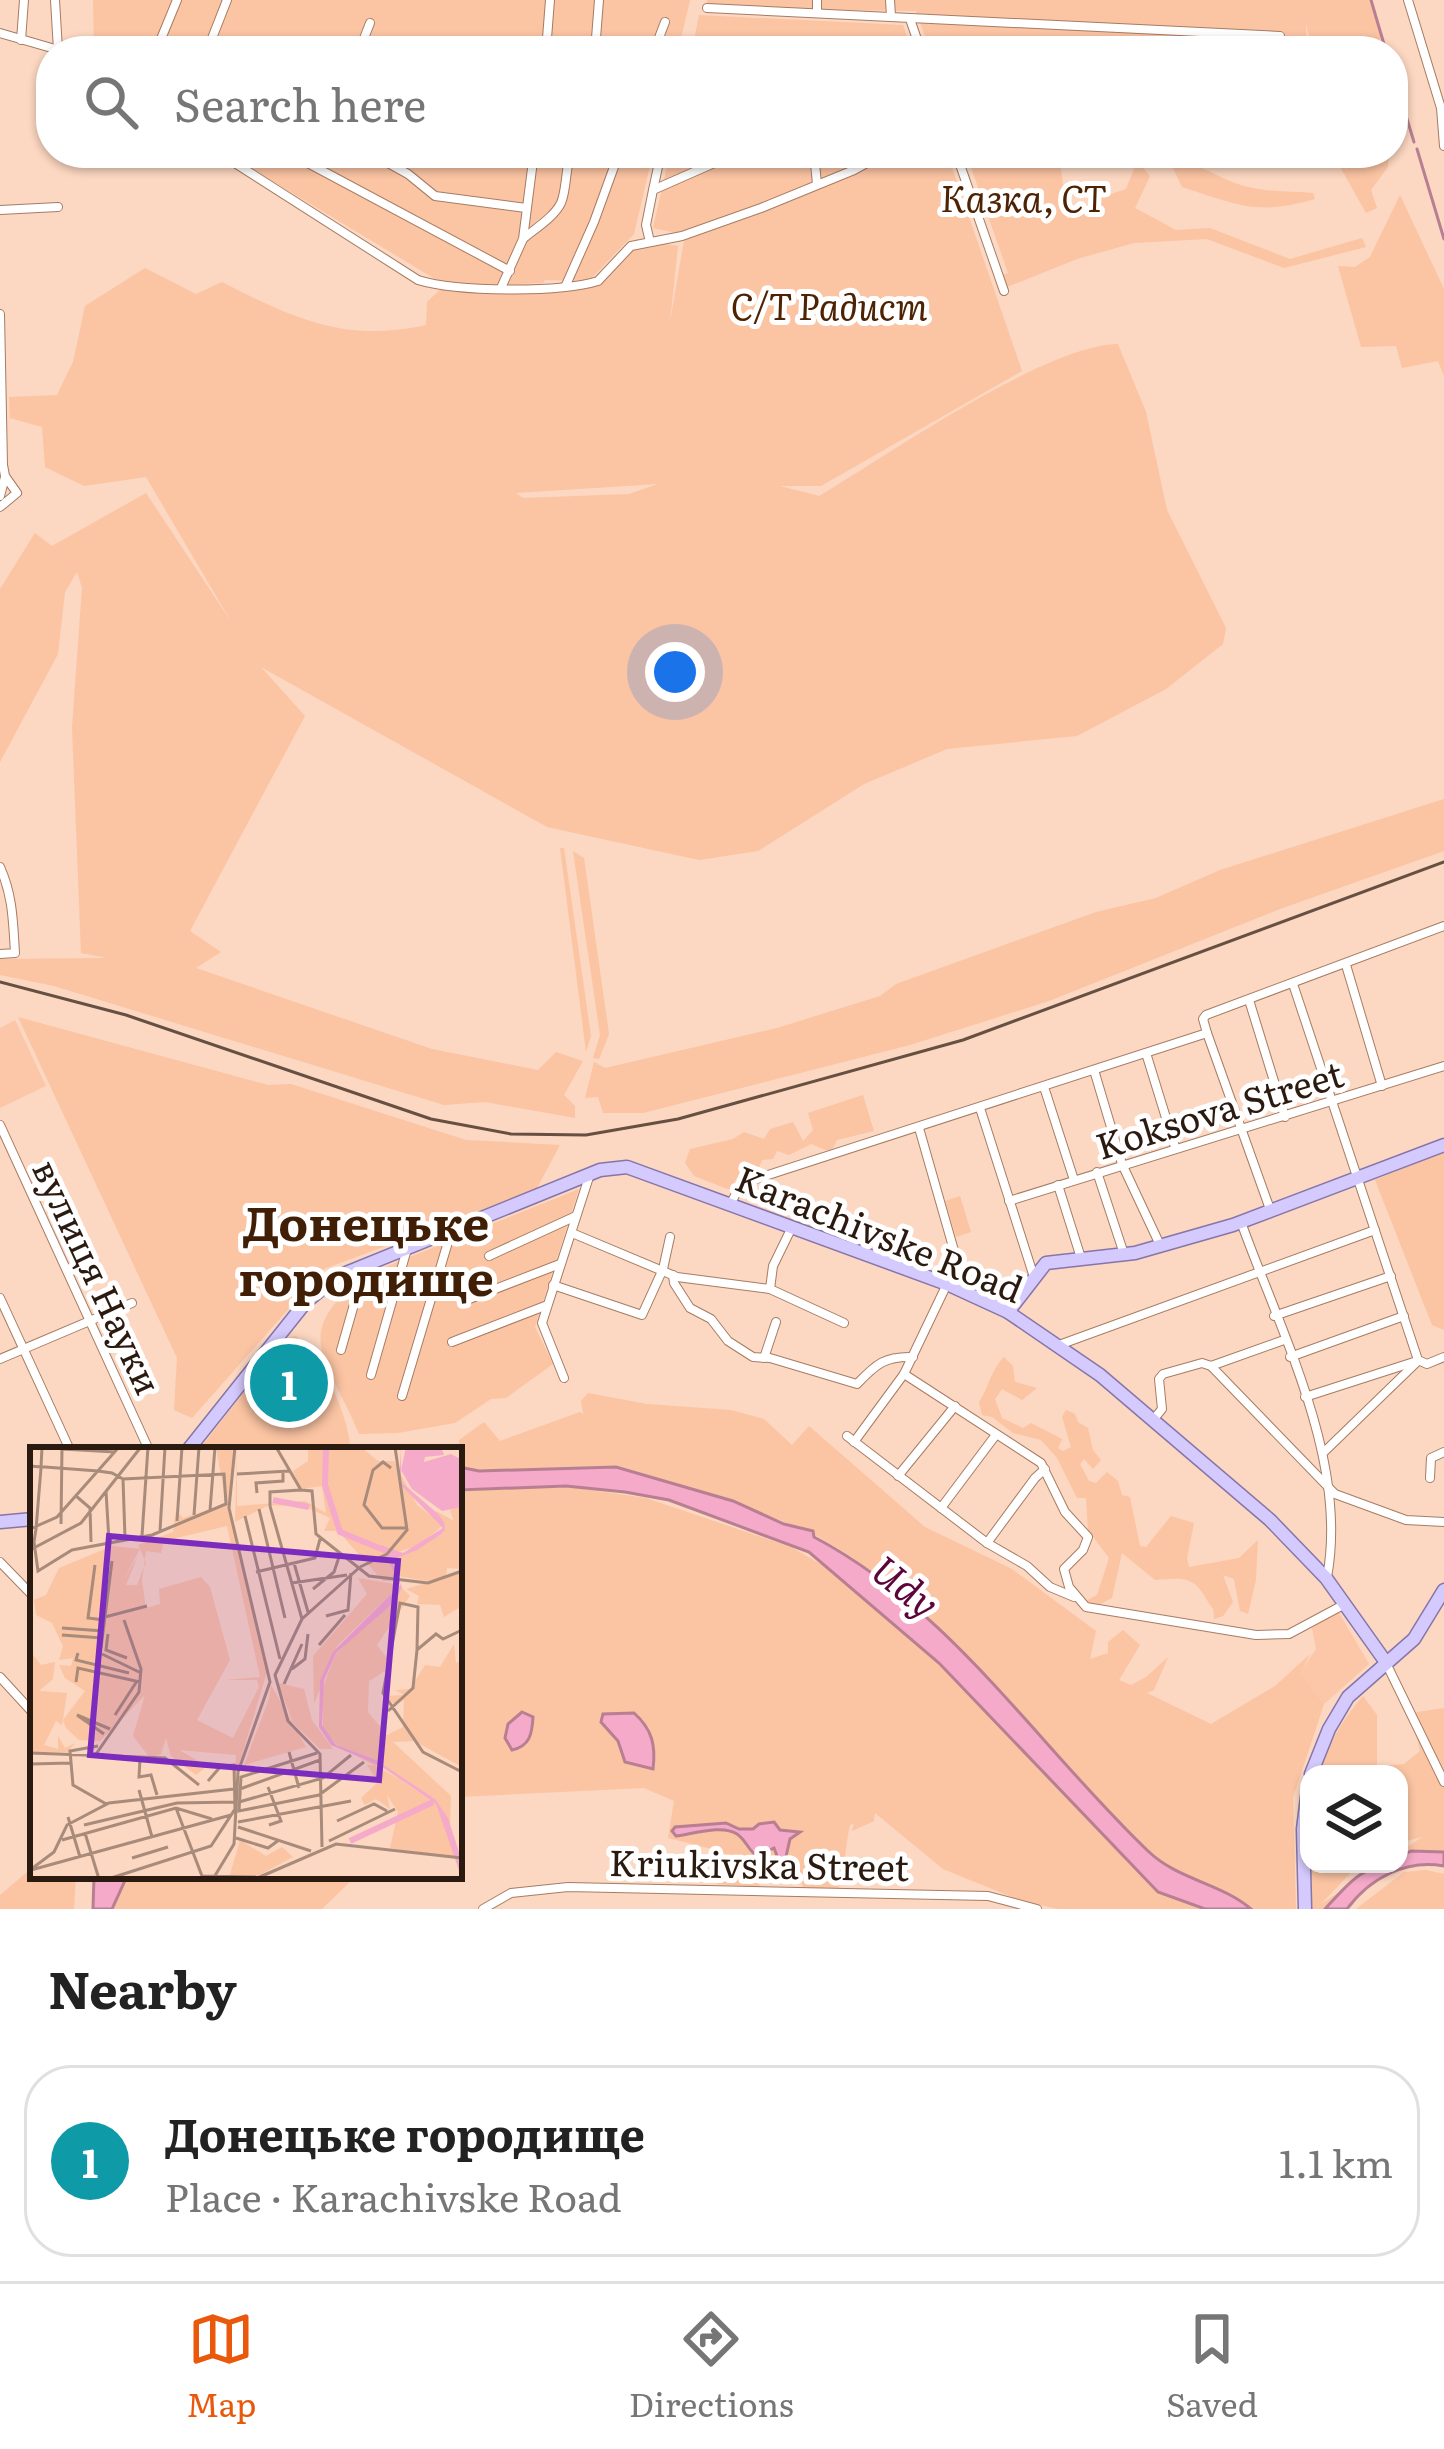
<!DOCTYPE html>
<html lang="en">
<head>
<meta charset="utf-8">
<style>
	:root { --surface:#fff; --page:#f2f2f2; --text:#222; --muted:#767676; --line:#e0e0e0; --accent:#ea580c }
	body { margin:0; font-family:Literata,serif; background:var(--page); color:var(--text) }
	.controls { position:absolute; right:36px; bottom:36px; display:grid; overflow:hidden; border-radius:24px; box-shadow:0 3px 9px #0004 }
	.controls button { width:108px; height:108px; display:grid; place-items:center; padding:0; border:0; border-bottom:3px solid var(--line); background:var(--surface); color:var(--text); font:60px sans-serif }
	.you { position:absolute; left:675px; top:672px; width:42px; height:42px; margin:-30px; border:9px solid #fff; border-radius:50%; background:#1a73e8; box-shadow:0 0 0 18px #1a73e833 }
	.badge { display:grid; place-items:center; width:78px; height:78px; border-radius:50%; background:var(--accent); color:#fff; font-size:39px; font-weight:700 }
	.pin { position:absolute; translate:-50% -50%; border:6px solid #fff; box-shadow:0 3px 12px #0006 }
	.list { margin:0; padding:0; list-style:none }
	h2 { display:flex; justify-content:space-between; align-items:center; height:156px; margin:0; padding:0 48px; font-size:51px }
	h2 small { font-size:39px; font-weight:400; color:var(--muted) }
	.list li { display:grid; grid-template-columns:78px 1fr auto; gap:36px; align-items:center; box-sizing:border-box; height:192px; margin:0 24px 24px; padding:0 24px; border:3px solid var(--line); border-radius:48px }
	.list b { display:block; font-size:45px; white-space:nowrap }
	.list p { margin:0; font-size:39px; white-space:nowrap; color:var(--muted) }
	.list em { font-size:39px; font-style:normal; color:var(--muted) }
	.icon { flex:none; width:66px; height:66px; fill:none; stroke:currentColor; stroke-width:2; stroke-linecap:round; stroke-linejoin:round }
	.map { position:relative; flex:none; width:1444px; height:1909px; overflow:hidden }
	.search { position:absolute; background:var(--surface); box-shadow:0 3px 9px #0004; left:36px; right:36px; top:36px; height:132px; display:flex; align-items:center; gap:30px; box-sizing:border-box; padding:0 42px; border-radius:48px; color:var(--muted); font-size:45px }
	.sheet { height:372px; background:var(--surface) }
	nav { display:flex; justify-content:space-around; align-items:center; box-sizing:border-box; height:168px; border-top:3px solid var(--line); background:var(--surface); font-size:33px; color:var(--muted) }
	nav a { display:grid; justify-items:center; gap:6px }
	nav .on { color:var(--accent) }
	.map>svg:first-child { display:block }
	.built { fill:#fcc7a8 }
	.green { fill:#fbc4a3; fill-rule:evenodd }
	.water { fill:#f5aaca; stroke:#b87f92; stroke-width:3 }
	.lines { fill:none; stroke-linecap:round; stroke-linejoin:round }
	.stream { stroke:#b87f92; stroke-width:3 }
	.minor-casing { stroke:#a67c63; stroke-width:10 }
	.major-casing { stroke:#8675a9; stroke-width:15 }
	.minor { stroke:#fff; stroke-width:8 }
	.major { stroke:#d4cafd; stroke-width:12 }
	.rail { stroke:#665042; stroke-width:3 }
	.labels { text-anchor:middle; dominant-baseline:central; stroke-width:10; stroke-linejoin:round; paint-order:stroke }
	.park-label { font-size:36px; font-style:italic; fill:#4e2303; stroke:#fff }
	.street-label { font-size:36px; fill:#2a1a10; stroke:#fff }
	.water-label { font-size:39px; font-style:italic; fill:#5d0439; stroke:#fff }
	.district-label { font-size:48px; font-weight:bold; fill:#411f06; stroke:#fff }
	.inset-river { fill:none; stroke:#f5aaca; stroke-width:6 }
	.inset-road { fill:none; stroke:#a88b7a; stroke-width:3 }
	.view { fill:#7b2cbf; fill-opacity:0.15; stroke:#7b2cbf; stroke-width:6 }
	.inset-edge { fill:none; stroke:#2a1a10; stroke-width:6 }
</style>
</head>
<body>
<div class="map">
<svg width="1444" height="1909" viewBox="0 0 1444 1909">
	<rect width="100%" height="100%" fill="#fcd7c1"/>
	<g class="built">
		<polygon points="15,1020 46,1086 0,1108 0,1028"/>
		<polygon points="1338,1611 1369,1664 1324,1704 1299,1674 1316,1649 1312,1628"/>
	</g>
	<g class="green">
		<polygon points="93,0 690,0 678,51 94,51"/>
		<polygon points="707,0 1369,0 1379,28 1381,51 1312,51 1306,23 1307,51 930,51 916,11 707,8"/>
		<polygon points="699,15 903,25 912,51 692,51"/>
		<path d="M226,153h427l-19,81 -45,47 -44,-1 -2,3 -24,1 76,2 42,-47 41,7 -8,76 15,-87 -32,-7 17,-75h277l75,218 -201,115h-41l39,10c69,-41 226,-151 299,-152l28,68 21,98 59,118 -3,16 -57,45 -89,47 -130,13 -83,35 -106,67 -59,9 -152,-33 -286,-160 44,49 -115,215 31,21 -25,16 236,81 106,21 18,-18 27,9 -19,34 11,11v12l-90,-16 -41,3 -390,-119 -54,-11v-16l107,-1 -26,-5 -9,-226 10,-139 -5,-16 -12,20 -7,62 -58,108v-173l35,-56 17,13 94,-53 86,130 -86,-146 -62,9 -39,-19 -3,-40 -32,-9 -1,-21 48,-2 16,-33 12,-56 60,-38 51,26 26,-12c71,36 122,61 204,43l1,-23 18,-17zM658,484l-29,10 -106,4 -7,-5z"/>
		<polygon points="966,153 1059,153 1067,219 1096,199 1126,189 1134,169 1117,153 1130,153 1150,176 1135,208 1176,230 1210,228 1290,259 1362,238 1366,247 1284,268 1207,239 1134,243 1077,259 1007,287 1000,276 1008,273"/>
		<path d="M1151,153c37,0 65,28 102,35 19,4 41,3 60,5l2,6c-59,17 -76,6 -133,-12l-9,-19z"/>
		<polygon points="1231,153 1389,153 1388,167 1371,190 1377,208 1366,213 1334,156 1284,167"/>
		<polygon points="1400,195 1444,289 1444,376 1438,361 1402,368 1396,346 1361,347 1338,266 1355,267 1370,257"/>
		<polygon points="1444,799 1444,851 1280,909 1049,1001 910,1045 643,1113 603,1113 598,1097 585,1098 594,1062 605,1068 777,1028 880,996 896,984 1096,912 1156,898 1220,870"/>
		<polygon points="560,848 564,848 591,1036 586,1052"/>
		<polygon points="573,851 584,858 609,1034 599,1059 593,1058 600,1035"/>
		<polygon points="18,1017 268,1085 291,1084 466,1140 560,1145 536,1190 324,1269 192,1418 174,1410 177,1358"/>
		<polygon points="863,1095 874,1131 837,1140 831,1152 811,1144 789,1155 777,1151 773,1159 762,1160 759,1168 742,1169 730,1190 694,1176 685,1163 690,1149 733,1139 744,1132 764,1139 770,1129 793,1122 803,1141 813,1130 808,1113"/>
		<polygon points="1444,1152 1444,1330 1432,1325 1375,1180"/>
		<path d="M579,1189l-44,138 18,37 -47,34 -15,1 -36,24 -57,10 -39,1c-31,-76 -71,-98 6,-159z"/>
		<polygon points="960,1196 971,1232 956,1237 945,1201"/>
		<path d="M296,1336c26,20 51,78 54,109l-5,5h-146l87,-112z"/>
		<path d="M1004,1357l9,9 2,16 22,6 -15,12 -20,-11 -7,10 7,19 21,10 8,-5 31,16 -4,9 5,3 8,-4 -9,-30 4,-7 9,4 3,8 10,6 5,22 8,10 -8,9 -9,-10 -4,5 9,17 7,2 11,-11 11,9 4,14 8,2 10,49 6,1 25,-31 23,7 -7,35 2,9 50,-9 19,-18 -2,40 -8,34 -8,-3 -6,-32 -11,-4 10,27 -10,14 -9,3c-1,-16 1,-5 -7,-19 -14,-25 -24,-22 -52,-20l-33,-27 -10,45 -17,9 -11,-5 13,-7 12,-37 -21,-28 -2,-32h-9l-20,-40 -16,-18 -28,-7 -21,-16 -10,-2 -3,-13c10,-15 12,-32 25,-45z"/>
		<polygon points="588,1393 647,1404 731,1410 764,1419 792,1445 809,1426 925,1527 1012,1569 1096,1631 1090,1659 1108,1653 1108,1642 1123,1630 1140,1645 1119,1680 1131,1685 1146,1677 1168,1657 1154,1690 1147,1693 1211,1724 1275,1686 1310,1654 1300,1674 1324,1704 1293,1798 1296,1909 1251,1909 1176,1875 1150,1853 1027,1725 1005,1694 973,1662 852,1557 814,1534 777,1519 616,1467 479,1471 459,1467 459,1440 484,1422 500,1441 580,1412 583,1414 581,1401"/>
		<path d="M506,1488h71l69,10 145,49 40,23 108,93 219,229 47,17h-147l-39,-9 -76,-31 -68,-56 -1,8 -22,10 2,-7 -4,1c-5,20 -5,50 -12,64h-35l-5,-27 -34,-4 -5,29 -42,-3 3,-33 -52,-13 6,-37 -30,-13 -185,9v-305z"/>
		<path d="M1363,1696l14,19v51l27,-2 16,-13 -9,-38 33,-5v144h-33l-12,8v-7l23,-16 -23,6v-69h-79c7,-30 23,-55 43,-78z"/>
		<polygon points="1310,1864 1359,1864 1321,1904 1383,1864 1327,1909 1311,1909"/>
		<polygon points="33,1867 33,1876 76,1876 74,1909 0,1909 0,1895"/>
		<polygon points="1426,1870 1444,1874 1444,1909 1356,1909 1404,1872"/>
		<polygon points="120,1876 356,1876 322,1909 106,1909"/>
	</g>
	<g class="water">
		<path d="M459,1467l20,4 137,-4 117,34 51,23 29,7 1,6c137,72 224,209 334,314 30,29 73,32 103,58h-46l-47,-17 -219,-229 -130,-111 -140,-52 -44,-8 -59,-6 -107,4z"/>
		<path d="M522,1712l11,5c-1,17 -3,29 -21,33l-7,-12 3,-14z"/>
		<path d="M634,1713c18,16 22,32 19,56l-28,-7 -7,-21 -17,-19 2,-8z"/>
		<path d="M774,1822l6,8 20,2 -10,7 -5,22h-6l-5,-13 -17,8c-9,-6 -11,-16 -20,-22 -15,-10 -44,0 -61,2l-4,-5 3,-4 51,-4 13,6h14l6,-5z"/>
		<path d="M1411,1851l33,1v14c-38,-7 -74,12 -97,43h-22c24,-26 37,-45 74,-45v-7z"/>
		<polygon points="94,1876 127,1876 112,1909 93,1909"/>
	</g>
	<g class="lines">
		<g class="stream">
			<polyline points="1371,0 1386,51"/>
			<polyline points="1393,73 1414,142"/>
			<polyline points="1417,149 1444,239"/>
		</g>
		<defs>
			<g id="minor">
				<polyline points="55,0 58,50"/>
				<polyline points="817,0 817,12"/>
				<polyline points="890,0 891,16"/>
				<polyline points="1408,0 1441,108 1444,146"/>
				<polyline points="707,8 1280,36"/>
				<polyline points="910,19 921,51"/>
				<polyline points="0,33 62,51"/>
				<polyline points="21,40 24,0"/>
				<polyline points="156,51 177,0"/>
				<polyline points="207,51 227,0"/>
				<polyline points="359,51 370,23"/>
				<polyline points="546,51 550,0"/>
				<polyline points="595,51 599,0"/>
				<polyline points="654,51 665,22"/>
				<polyline points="691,51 696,45 796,49"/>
				<polyline points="793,51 902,44"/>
				<path d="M219,153l199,127c39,12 141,13 180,1l33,-35 51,-10 79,-28 93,-38 31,-17"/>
				<polyline points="289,153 510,271"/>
				<polyline points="370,153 408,174 435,196 526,208"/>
				<polyline points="814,153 817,184"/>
				<polyline points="956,153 1004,291"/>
				<polyline points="227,158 243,153"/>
				<polyline points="653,190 661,153"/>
				<polyline points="0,210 58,207"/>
				<path d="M524,238c12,-10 30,-21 37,-35 6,-14 4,-34 10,-50"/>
				<polyline points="650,242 646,225 653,190 737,153"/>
				<polyline points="566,285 594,222 619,153"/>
				<polyline points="501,288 523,239 534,153"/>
				<polyline points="0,314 3,465 5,476 17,493 0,507"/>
				<polyline points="0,496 5,477"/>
				<path d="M0,867c13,29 13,55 15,86l-15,1"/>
				<polyline points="1346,965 1382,1086"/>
				<polyline points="1293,984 1418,1360 1427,1364 1444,1357"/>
				<polyline points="1249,1000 1285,1117"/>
				<polyline points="1207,1033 1271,1212"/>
				<polyline points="1146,1053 1175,1147"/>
				<polyline points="1094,1070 1122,1164 1161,1247"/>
				<polyline points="1044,1087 1074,1180"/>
				<polyline points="980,1108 1033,1274"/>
				<polyline points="0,1125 149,1450"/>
				<polyline points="919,1128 957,1261 958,1287"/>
				<polyline points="1097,1172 1124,1254"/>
				<polyline points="1058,1185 1081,1258"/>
				<polyline points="1009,1201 1444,1066"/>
				<polyline points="731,1203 741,1184 762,1177 1207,1033 1203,1019 1206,1015 1444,926"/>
				<path d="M1241,1222c39,109 108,239 86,355"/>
				<polyline points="572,1233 677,1277 770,1289 844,1323"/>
				<polyline points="489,1256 576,1216"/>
				<path d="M673,1275l1,8 16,25 21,11 17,22 25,16 17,1 87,26c19,-20 28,-28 56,-27"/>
				<polyline points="553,1285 642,1315 663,1269 670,1237"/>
				<polyline points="770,1289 773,1266 792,1227"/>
				<polyline points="0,1298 70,1450"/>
				<polyline points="464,1301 560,1264"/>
				<polyline points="1274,1316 1391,1276"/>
				<polyline points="452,1342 545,1306"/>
				<polyline points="1059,1345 1375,1230"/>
				<polyline points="341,1350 365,1266"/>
				<polyline points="1290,1357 1404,1316"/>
				<polyline points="764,1358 776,1322"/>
				<polyline points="0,1359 132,1303"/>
				<polyline points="1211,1366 1335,1494 1406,1520 1444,1522"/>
				<polyline points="904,1374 1041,1463 1065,1512 1088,1537 1083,1550 1064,1569 1069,1587 1086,1607 1256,1635 1289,1634 1345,1604"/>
				<polyline points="371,1375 407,1249"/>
				<polyline points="564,1378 542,1323 589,1177"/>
				<polyline points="402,1396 451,1232"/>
				<polyline points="1305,1397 1417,1361"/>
				<polyline points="1153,1420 1162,1409 1159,1379 1163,1374 1202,1363 1211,1366 1284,1340"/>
				<polyline points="847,1436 987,1543 1027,1566 1050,1587 1074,1597"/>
				<polyline points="854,1442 904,1374 947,1284"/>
				<polyline points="1324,1452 1418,1361"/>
				<polyline points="898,1476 955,1406"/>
				<polyline points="1430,1478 1431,1458 1444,1452"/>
				<polyline points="941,1508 995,1436"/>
				<polyline points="987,1543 1035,1478 1045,1469"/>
				<polyline points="0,1562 33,1596"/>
				<polyline points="1387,1665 1444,1782"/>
				<polyline points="0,1677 33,1713"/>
				<polyline points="483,1909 511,1893 568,1887 988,1896 1037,1909"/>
			</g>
			<g id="major">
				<polyline points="1008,1312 1046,1263 1135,1253 1233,1225 1444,1145"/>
				<polyline points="188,1450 305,1303 336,1277 600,1170 627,1167 947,1284 1008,1312 1100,1375 1270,1520 1326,1578 1385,1661"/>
				<polyline points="0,1522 33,1519"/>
				<polyline points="1311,1774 1329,1729 1348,1697 1414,1639 1444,1590"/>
				<polyline points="1305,1909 1303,1829 1309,1782"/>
			</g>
		</defs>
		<use href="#minor" class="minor-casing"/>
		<use href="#major" class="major-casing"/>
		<use href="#minor" class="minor"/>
		<use href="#major" class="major"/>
		<polyline class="rail" points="0,982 126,1015 431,1119 511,1134 586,1135 678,1119 963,1040 1444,862"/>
	</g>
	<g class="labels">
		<g class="park-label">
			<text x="1023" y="196">Казка, СТ</text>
			<text x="829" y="304">С/Т Радист</text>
		</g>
		<g class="street-label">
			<text transform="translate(1219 1108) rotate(-17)">Koksova Street</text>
			<text transform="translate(880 1232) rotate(22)">Karachivske Road</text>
			<text transform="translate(99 1276) rotate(65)">вулиця Науки</text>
			<text transform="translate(759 1863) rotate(1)">Kriukivska Street</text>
		</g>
		<g class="water-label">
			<text transform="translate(907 1585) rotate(39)">Udy</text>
		</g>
		<g class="district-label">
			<text x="366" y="1220">Донецьке<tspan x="366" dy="55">городище</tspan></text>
		</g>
	</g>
	<g transform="translate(30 1447)">
		<rect width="432" height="432" fill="#fcd7c1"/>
		<path d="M186,0h17l-3,66 37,159 -32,106 1,-23 -57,-5 28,16 -11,9 -25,-19 -5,-18 -5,16 -11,4 -17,-22 12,-41 -45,46 -21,-1 -13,-12 -3,-8 22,-29 -20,-13 -6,-13 12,1 2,-8 -14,2 4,-14 -11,-23 -16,-8 -2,-15 12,-5 13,-27 53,-22 28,3 -16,30 13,-21 -11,27h11l9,-23 -8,-17 35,-13 3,-22 7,8 43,-14zM197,79l33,151 -34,3h31l2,7 -26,51 -36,-18 33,-60 -20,-73 -9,-10 -42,12 1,15 -14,4 -4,-27 4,-30 15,2 3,-12zM207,0v59l68,-5 21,12 -4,-27 -21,3 -8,-18 15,-10v-14h53l17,14h16l23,44 26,20 -23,20 -29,9 7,27h-15l-45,-50h-14l6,-13 -24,-11 -37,-2 -34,17zM432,51v71l-15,-1 -1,9 -18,4 -30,-5 -4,-18 50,-25 -8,-22 18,10 -4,-10zM432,125v34l-18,11 -4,-12 -23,-1 2,-8 -13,-7zM328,131l42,7 -63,61 -23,58 -1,-48 54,-62zM372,141l8,8 -33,49 10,13 -2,13 -16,10 -1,31 19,23 16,-8 1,-27 -9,5 -10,-9 19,-1 -9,-5 15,-1 15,-24 15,2 14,-23 2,19 6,-2v106l-48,-26 -21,1 58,54 -1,31 -16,-29 -97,-53 -14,-17v-41l12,-32zM0,204l11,14 14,-3 -2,17 -14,12 28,2 -5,32 -6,-4 -12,24 14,4v-13l7,12 10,-5 -7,9h-38zM248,236l26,6 8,31 21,29h-13l-27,-26zM241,238l35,62 -62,18 25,-66zM337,318l13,1 56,38 20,53 -66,-9 8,-36 -11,-17 3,14 -14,-10 -11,6 -4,-7 17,-16zM210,393l26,16 16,-9 11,10 -41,22 -23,-1z" fill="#fbc4a3" fill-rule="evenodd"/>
		<path d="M371,0v35l36,31 7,9 1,6 -2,5 -26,17 -25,10 10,28 -10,16 -56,49 -12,27 -2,45 14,20 40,15 59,39 13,19 11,34 3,27 -26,-75 -53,-37 -52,-22 -12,-18 1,-46 13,-29 67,-67 -19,-40 22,8 40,-25 -44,-45zM376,0h35l3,8 -19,2 -1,5 27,-8 11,6v47l-20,4 -30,-22 -11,-19z" fill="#f5aaca"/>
		<path class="inset-river" d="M296,0l-1,38 15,47 49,20M243,53l36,7M320,394l83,-39"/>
		<path class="inset-road" d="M246,0l25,43 11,1 4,43 53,42 59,7 34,-12M32,2l53,3M0,19l11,1h4l53,4 14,2 11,6 101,-5 2,30 -74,31 -80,15 -34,21 -4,-29 2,-13 5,-61v-1l1,-20M361,21l-8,-6 -10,8 -9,35 18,23h25M207,27l52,-3M93,32l2,59M271,43l-31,2v14l32,113M76,44l3,50M227,46l-1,-10 27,-2v-9M46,49l14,12 1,34M229,62l26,109M180,63l5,-63M164,68l5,-68M215,69l35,143M147,74l5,-74M31,77l1,-77M0,82l27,-12 62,-70M130,84l5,-84M112,89l6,-89M0,103l51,-27 60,-76M264,116l14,49M65,118l-7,53 16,2M330,120l27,-13 20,-24 -12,-83M226,125l59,-14 5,-19M262,136l55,-8M283,142l21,-17 6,-18M296,169l22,-6 3,-37M75,170l42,-11M32,181l41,3M432,183l-19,9 -7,-5 -19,16 1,-43 -18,-4 -17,90 40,59 39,20M78,187l-2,16 21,8M32,188l40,3M289,198l26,-30M71,201l11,-87M48,206l-2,7 53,13M72,207l39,19M262,222l13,-10 3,-25M46,235l2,-14 62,14M254,237l18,-40M358,264l25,-23 4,-38M85,268l22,-34M74,287l-27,-19 33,14M68,299l-28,5 3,34 35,20M259,305l10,36M0,306l135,5 34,27M287,306l-76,24 -2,34 80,-16 45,-33M64,310l45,-65 2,-23 -17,-49M110,312l-1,18 12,-2 6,20M0,317l40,-1M238,340l13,34 -12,4M210,342l80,-29M109,343l13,47M209,355l84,-24 28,-23M146,361l26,68 54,1M38,370l12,40M307,374l37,-17 13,7M208,375l113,-21M54,378l93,-22 58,-1M208,380l73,24M55,386l14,46M206,391l32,10 11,-8M32,393l114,-32 36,11M299,394l66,-32M292,400l-2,-93 -32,-33 -13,-46 27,-56 58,-52M102,411l36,-11M0,423l24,-18 13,-27 42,-22 125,-14M1,423l200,-55M78,432l103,-33 24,-37 -1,-44 -13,1 -13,15M183,432l21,-35 4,-72 32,-90 -41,-174 6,-61M225,432l81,-35 126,14"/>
		<path class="view" d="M79,89l289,25 -19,219 -289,-25z"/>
		<rect width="432" height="432" class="inset-edge"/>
	</g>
</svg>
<div class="controls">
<button><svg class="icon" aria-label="layers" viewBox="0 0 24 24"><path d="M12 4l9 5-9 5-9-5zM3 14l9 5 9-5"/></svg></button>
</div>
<div class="you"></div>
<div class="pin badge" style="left:289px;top:1383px;background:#0f9aa8">1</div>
<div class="search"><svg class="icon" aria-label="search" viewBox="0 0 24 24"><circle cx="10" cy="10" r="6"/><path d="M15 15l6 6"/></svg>Search here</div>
</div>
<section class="sheet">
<h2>Nearby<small></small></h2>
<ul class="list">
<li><span class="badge" style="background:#0f9aa8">1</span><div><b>Донецьке городище</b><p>Place · Karachivske Road</p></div><em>1.1 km</em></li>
</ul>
</section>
<nav>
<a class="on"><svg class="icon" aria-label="map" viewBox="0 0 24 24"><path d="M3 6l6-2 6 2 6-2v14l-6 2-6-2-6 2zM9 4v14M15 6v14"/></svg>Map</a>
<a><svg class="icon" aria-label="directions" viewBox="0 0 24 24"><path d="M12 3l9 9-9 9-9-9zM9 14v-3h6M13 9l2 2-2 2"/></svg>Directions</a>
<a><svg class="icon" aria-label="saved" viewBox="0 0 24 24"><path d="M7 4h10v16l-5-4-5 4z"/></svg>Saved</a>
</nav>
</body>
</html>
